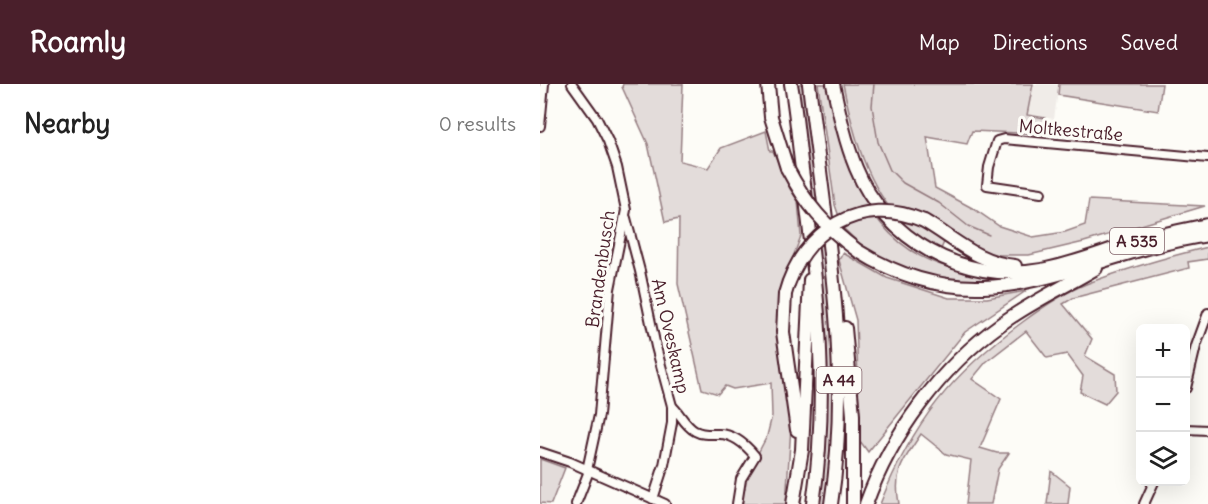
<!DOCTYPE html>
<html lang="en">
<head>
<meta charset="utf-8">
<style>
	:root { --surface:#fff; --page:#f2f2f2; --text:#222; --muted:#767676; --line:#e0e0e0; --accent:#4a1f2b }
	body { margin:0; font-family:Delius,sans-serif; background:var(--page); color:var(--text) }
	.controls { position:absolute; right:18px; bottom:18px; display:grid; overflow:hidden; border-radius:9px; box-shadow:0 6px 24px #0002 }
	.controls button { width:54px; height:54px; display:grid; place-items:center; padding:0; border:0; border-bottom:2px solid var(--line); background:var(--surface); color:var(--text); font:30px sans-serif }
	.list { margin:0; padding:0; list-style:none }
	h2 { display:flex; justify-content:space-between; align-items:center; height:78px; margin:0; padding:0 24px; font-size:26px }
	h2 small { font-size:20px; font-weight:400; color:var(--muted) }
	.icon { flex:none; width:33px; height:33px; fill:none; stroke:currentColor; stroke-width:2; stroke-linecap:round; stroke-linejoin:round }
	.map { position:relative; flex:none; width:668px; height:420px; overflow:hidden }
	header { display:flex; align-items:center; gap:36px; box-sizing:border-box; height:84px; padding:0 30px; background:var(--accent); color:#fff }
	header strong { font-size:28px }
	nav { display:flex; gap:33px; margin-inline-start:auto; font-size:21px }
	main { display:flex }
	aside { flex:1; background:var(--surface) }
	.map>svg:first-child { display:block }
	.built { fill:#f0ece8 }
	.green { fill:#e3dcda; stroke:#967e82; stroke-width:1.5 }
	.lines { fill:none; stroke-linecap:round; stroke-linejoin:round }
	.stream { stroke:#91777b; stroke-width:1.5 }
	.minor-casing { stroke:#4a1f2b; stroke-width:12 }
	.highway-casing { stroke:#4a1f2b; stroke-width:16 }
	.minor { stroke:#fdfcf7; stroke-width:8 }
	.highway { stroke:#fdfcf7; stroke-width:12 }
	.highway-bridge-casing { stroke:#4a1f2b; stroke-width:16; stroke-linecap:butt }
	.highway-bridge { stroke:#fdfcf7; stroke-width:12 }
	.labels { text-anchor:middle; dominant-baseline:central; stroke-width:6; stroke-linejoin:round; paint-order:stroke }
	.shield { fill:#fdfcf7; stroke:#806168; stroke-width:1.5 }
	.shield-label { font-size:16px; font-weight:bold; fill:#4a1f2b }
	.street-label { font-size:18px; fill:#4a1f2b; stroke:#fdfcf7 }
</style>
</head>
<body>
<header>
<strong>Roamly</strong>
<nav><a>Map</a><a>Directions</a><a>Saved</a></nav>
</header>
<main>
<aside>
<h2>Nearby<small>0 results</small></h2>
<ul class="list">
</ul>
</aside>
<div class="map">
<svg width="668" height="420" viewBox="0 0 668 420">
	<rect width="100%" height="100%" fill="#fdfcf7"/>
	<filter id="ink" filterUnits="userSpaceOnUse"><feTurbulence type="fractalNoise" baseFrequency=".0167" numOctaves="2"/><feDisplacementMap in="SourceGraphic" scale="12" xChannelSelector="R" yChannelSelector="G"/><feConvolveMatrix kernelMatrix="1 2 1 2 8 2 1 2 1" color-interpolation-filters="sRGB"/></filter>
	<g filter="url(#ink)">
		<polygon class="built" points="457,0 519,0 514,35 453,25"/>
		<g class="green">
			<polygon points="83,0 143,0 140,77 168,84 181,64 226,47 230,67 233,67 250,105 258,117 261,152 241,205 239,238 241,283 251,342 246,420 199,420 203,398 227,352 232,332 231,299 193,305 185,302 178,310 162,305 138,200 139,135 125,138 108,60 82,3"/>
			<path d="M256,0h9c17,136 42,284 20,420h-9l10,-94v-71z"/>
			<path d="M278,0h9c14,68 34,149 106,178 20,8 41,12 62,18l-42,1 -38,-7 -30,-12 -23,-16 -19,-18 -8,-23z"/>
			<path d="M303,0h190l-6,31 18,3 -1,16 -72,-3 -5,13 -40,-7 8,51 39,21 25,17 34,11 32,-5 20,-7 4,-25 116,6 -121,36 -55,13h-43l-57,-25 16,10 -4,9c-13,-8 -27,-15 -38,-26 -37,-37 -50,-90 -60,-139z"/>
			<polygon points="519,0 622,0 618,27 518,11"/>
			<path d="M668,163v12l-20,3 1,6 -116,30 -10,6 29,35 -7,17 30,18 1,17 -11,13 -25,-12 3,-16 -16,-22 -20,4 -21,-27 -40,31 -14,17 29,20 -21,49 17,5h12l-11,16 -7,35h-25l5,-44 -25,-6 -25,-20c-18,27 -28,37 -22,70h-19c33,-82 71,-130 144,-183 19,-14 39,-28 62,-37 39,-15 81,-27 122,-37z"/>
			<polygon points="303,169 347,194 409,214 447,214 486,207 425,248 328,368 320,357 316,236 299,176"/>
			<polygon points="0,375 25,384 11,420 0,419"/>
			<polygon points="511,387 530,402 528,420 507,420"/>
		</g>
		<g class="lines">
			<polyline class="stream" points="334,0 332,22 338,58 350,86 363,99 399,119 428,142 449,151"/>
			<defs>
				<g id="minor">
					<polyline points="32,0 57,35 68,57 77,83 86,126 70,205 59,331 47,386"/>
					<polyline points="0,42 4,0"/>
					<polyline points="501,109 447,101 449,83 457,57 464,55 668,74"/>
					<polyline points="86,134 100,187 116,263 132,322 132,339 124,381 113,415"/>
					<polyline points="646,304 656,262 668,229"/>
					<path d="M132,322c8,7 13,20 23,25 7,4 15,3 24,3 15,0 27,11 36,22l-14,23 -4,25"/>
					<polyline points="646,345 668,346"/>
					<polyline points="0,368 30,378 125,420"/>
					<polyline points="36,420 49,387"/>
					<polyline points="604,420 614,398"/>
				</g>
				<g id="highway">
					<polyline points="228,0 231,33 247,84"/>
					<path d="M251,0c6,33 8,67 13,100 14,107 25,213 9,320"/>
					<path d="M269,0c16,139 44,280 22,420"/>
					<path d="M293,0c6,28 12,57 23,84 29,72 108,116 185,102 30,-5 61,-18 91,-27 25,-8 51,-13 76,-18"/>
					<path d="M384,137c31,18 54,42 91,45"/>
					<path d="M318,167c129,81 220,3 350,-16"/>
					<polyline points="245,210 243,248 257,346"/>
					<polyline points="305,244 313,331 313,420"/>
					<polyline points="253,420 262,366 270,196"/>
					<path d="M326,420c25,-70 75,-137 135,-180 30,-22 63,-37 95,-56"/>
				</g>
			</defs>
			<use href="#minor" class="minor-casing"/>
			<use href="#highway" class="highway-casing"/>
			<use href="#minor" class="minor"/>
			<use href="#highway" class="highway"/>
			<defs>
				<g id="highway-bridge">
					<path d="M247,84c19,36 38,59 71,83"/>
					<path d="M245,210c17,-63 75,-101 139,-73"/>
				</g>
			</defs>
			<use href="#highway-bridge" class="highway-bridge-casing"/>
			<use href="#highway-bridge" class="highway-bridge"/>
		</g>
	</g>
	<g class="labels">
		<g class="shield">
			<rect x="570" y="144" width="54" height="26" rx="4.5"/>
			<rect x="276.5" y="283" width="45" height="26" rx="4.5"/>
		</g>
		<g class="shield-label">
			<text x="597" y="157">A 535</text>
			<text x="299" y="296">A 44</text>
		</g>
		<g class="street-label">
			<text transform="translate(531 46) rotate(5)">Moltkestraße</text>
			<text transform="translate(60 185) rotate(-82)">Brandenbusch</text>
			<text transform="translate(131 252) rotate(77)">Am Oveskamp</text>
		</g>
	</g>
</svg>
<div class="controls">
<button>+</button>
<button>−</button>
<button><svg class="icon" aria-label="layers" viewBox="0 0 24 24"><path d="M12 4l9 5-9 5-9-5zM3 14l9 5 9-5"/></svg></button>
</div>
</div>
</main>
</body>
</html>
